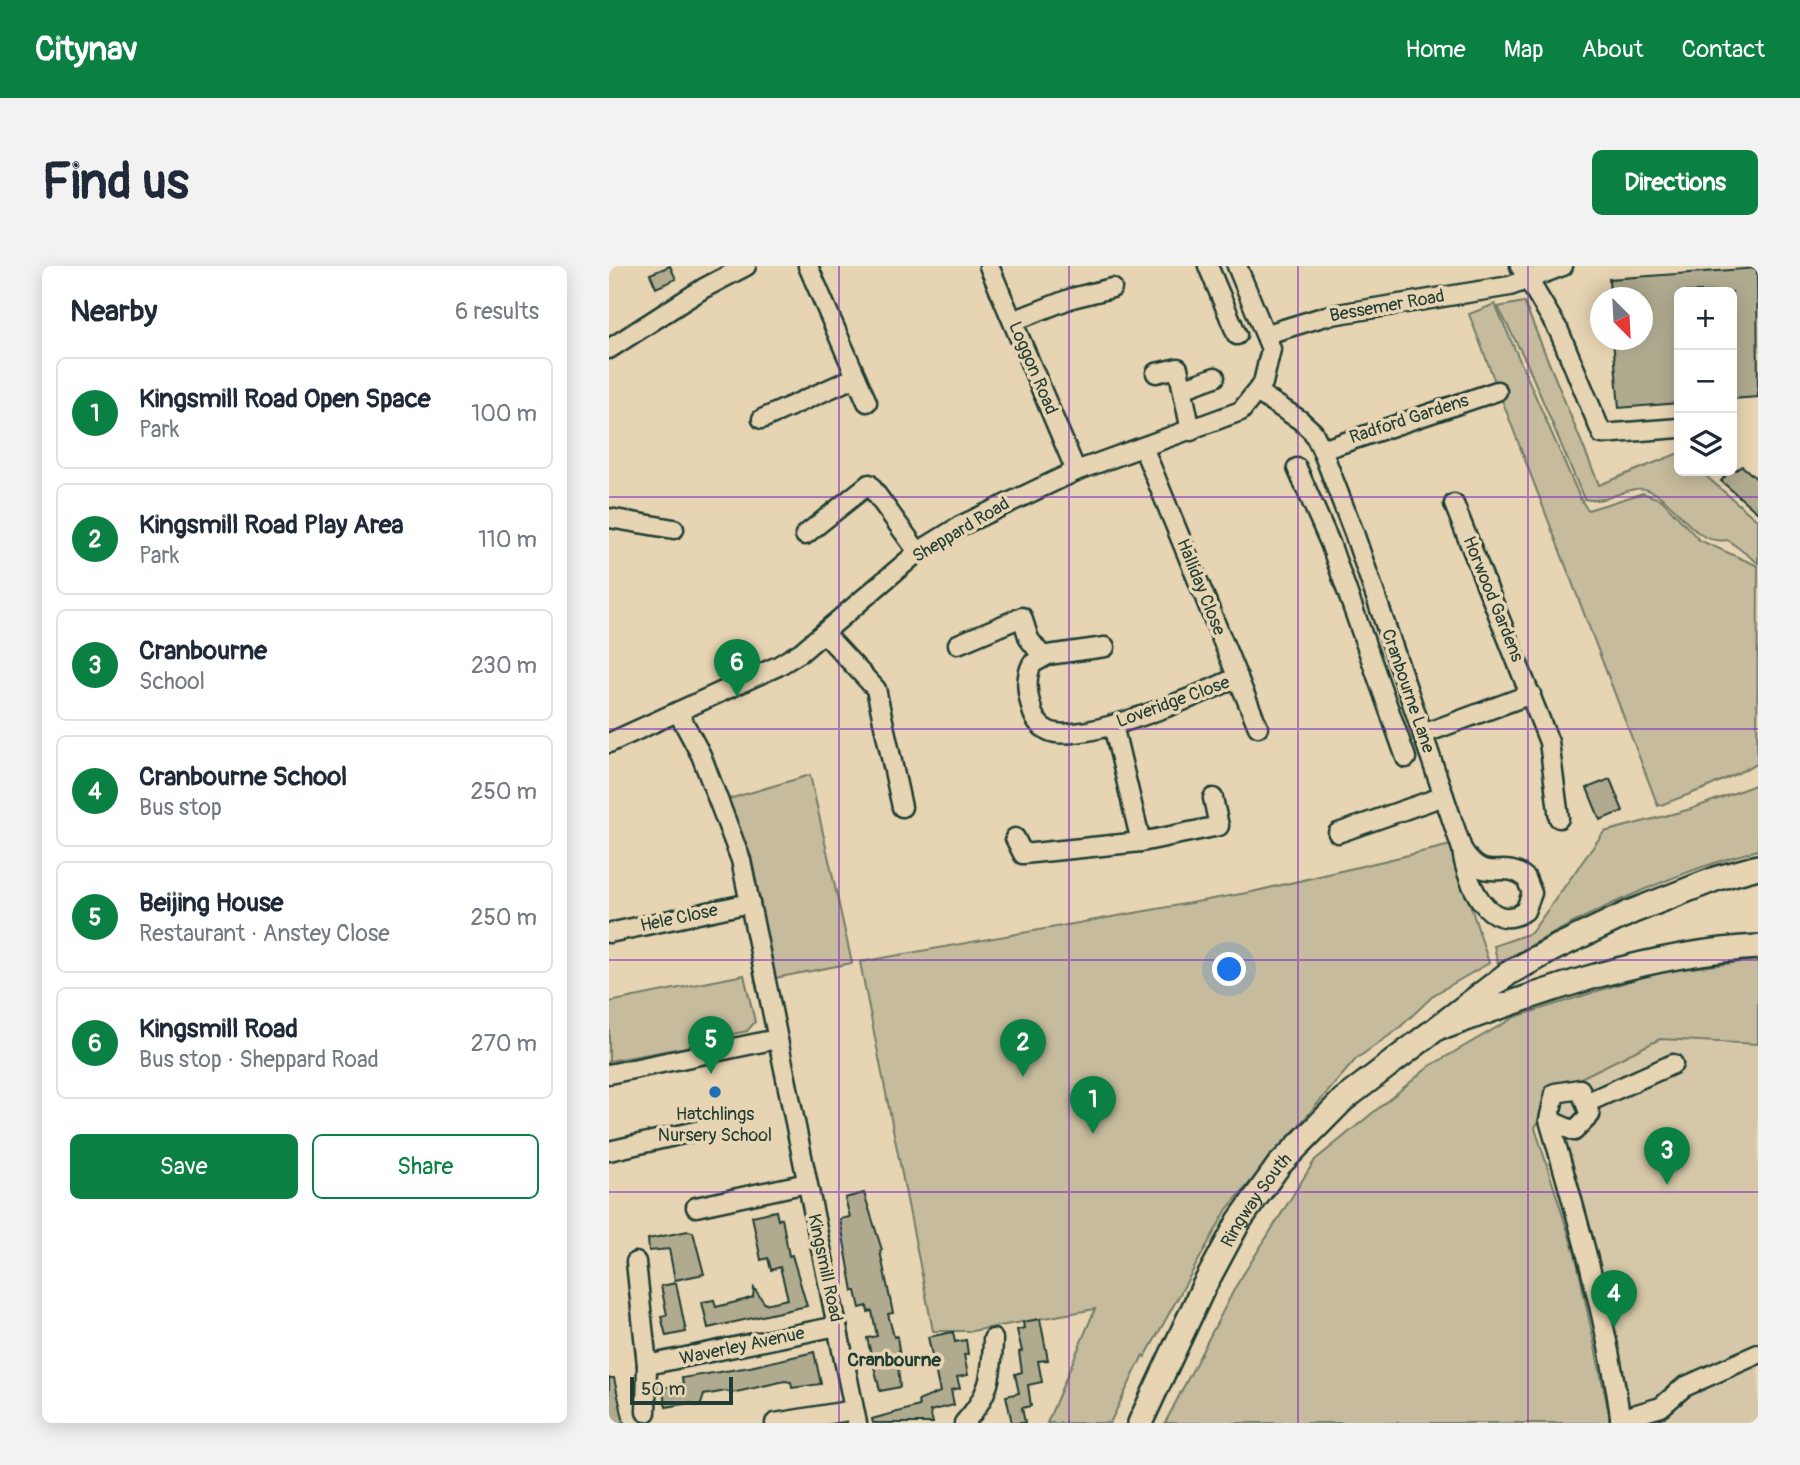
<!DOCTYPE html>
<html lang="en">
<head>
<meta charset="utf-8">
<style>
	:root { --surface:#fff; --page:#f2f2f3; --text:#1f2937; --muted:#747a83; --line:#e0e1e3; --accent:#0b8043 }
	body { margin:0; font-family:Pangolin,sans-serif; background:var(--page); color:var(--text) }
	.controls { position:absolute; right:21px; top:21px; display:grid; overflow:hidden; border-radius:10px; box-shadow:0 4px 18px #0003 }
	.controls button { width:63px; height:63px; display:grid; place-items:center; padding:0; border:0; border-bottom:2px solid var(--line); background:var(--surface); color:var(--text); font:35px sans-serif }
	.compass { position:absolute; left:981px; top:21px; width:63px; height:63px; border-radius:50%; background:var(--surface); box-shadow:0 4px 18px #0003; rotate:156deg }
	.scale { position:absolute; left:21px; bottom:18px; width:103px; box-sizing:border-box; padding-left:7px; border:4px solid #1f3d34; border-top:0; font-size:19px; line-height:24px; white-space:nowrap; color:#1f3d34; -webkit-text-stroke:5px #e7d4b2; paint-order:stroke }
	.you { position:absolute; left:621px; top:704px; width:24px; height:24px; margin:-18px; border:5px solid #fff; border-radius:50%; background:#1a73e8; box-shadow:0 0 0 10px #1a73e833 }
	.badge { display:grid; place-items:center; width:46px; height:46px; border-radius:50%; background:var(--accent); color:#fff; font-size:23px; font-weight:700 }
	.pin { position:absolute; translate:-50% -58px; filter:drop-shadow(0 2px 4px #0008) }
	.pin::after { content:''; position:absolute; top:37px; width:24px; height:21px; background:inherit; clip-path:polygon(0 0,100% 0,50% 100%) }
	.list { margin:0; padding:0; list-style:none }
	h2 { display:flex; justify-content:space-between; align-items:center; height:91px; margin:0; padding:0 28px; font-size:30px }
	h2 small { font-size:23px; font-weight:400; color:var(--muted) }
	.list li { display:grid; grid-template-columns:46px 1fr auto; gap:21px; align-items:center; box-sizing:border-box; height:112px; margin:0 14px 14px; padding:0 14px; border:2px solid var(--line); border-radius:10px }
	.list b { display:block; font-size:26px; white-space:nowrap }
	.list p { margin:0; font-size:23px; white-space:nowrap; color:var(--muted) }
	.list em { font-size:23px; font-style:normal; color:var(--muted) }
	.actions { display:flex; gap:14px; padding:21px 28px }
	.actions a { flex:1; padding:16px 0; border:2px solid var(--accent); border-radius:10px; text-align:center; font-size:24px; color:var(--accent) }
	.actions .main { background:var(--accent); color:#fff }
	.icon { flex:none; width:38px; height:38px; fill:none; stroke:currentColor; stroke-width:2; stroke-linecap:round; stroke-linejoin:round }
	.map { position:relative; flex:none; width:1149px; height:1157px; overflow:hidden; border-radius:10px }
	header { display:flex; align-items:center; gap:42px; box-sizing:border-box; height:98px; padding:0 35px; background:var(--accent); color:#fff }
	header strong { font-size:33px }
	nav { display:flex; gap:38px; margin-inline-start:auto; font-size:24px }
	.intro { display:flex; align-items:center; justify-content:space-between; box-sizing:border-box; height:168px; padding:0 42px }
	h1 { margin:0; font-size:49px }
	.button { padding:18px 32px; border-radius:10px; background:var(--accent); color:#fff; font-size:24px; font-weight:700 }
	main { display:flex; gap:42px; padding:0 42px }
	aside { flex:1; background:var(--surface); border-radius:10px; box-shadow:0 4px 18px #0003 }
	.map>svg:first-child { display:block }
	.built { fill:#d6c7a8 }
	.green { fill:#c6bb9d; stroke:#727c68; stroke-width:2 }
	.building { fill:#b0aa8f; stroke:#1f3d34; stroke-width:2 }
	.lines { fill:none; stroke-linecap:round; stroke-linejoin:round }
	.minor-casing { stroke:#1f3d34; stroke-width:23 }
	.major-casing { stroke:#1f3d34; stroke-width:28 }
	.minor { stroke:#e7d4b2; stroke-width:18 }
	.major { stroke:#e7d4b2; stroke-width:23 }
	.grid { fill:none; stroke:#7b2cbf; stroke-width:2; stroke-opacity:0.55 }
	.poi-dot { fill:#1f6fb2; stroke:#e7d4b2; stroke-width:2.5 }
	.labels { text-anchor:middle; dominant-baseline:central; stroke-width:7; stroke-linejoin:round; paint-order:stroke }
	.street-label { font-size:18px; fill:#1f3d34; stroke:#e7d4b2 }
	.poi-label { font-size:18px; fill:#1f3d34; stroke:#e7d4b2 }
	.neighbourhood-label { font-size:19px; font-weight:bold; fill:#1f3d34; stroke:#e7d4b2 }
</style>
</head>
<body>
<header>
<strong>Citynav</strong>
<nav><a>Home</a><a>Map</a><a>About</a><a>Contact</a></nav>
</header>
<div class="intro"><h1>Find us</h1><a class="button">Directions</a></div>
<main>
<aside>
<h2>Nearby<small>6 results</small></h2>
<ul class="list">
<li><span class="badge">1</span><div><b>Kingsmill Road Open Space</b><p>Park</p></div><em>100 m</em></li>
<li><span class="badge">2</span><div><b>Kingsmill Road Play Area</b><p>Park</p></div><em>110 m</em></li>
<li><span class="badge">3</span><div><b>Cranbourne</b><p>School</p></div><em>230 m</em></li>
<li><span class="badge">4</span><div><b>Cranbourne School</b><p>Bus stop</p></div><em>250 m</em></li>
<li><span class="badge">5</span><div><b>Beijing House</b><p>Restaurant · Anstey Close</p></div><em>250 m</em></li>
<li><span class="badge">6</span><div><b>Kingsmill Road</b><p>Bus stop · Sheppard Road</p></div><em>270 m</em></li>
</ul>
<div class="actions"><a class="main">Save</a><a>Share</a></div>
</aside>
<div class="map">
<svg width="1149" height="1157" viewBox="0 0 1149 1157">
	<rect width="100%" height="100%" fill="#e7d4b2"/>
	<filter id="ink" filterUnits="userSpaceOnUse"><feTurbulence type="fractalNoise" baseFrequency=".0143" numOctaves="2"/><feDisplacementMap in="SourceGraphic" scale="14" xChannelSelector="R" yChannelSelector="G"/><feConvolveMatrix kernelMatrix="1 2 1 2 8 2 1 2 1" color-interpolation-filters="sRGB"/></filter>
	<g filter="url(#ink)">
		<polygon class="built" points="1051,773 1149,778 1149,1157 1019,1157 993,1012 941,827"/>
		<g class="green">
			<path d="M915,36l75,183 80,-32v18h21l58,50v42l-30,-23c-38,6 -47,-38 -80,-50 -20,-7 -38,15 -64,9l-58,-138 -28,-54z"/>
			<polygon points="886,38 972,234 979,244 1034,227 1053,234 1090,274 1149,300 1148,498 1097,522 1049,540 860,48"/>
			<polygon points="201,509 243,697 166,712 143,604 120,533"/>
			<path d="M1149,518v66c-92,24 -178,66 -260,114l-4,-18 37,-13 73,-101 87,-23z"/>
			<polygon points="842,579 880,697 826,728 788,764 747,793 618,943 536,1091 534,1089 501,1157 438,1157 486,1043 363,1065 324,1065 251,696 643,626"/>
			<polygon points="1149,694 1149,778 1051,773 941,827 926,862 967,991 1002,1157 556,1157 627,1020 706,894 821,800 906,751 1049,706"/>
			<polygon points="135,709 146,756 138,765 95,774 96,778 0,795 0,736"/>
		</g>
		<g class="building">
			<polygon points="61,0 67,13 47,22 41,8"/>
			<polygon points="1148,2 1149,131 1123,133 1123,26 1070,26 1070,137 1010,142 1004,74 1033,74 1033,32 1001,32 1000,13"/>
			<polygon points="1133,200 1149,214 1149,247 1112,215 1124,201 1127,204"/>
			<polygon points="1001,513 1014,545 991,554 978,522"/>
			<polygon points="255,927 273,984 271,985 284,1047 279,1048 285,1071 288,1070 292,1099 289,1100 291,1121 271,1125 258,1072 268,1070 263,1045 259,1046 258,1040 251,1042 247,1025 244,1025 231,953 241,951 236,932"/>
			<polygon points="167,945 169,954 173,952 180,990 183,989 198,1040 99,1062 93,1036 105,1034 107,1041 135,1034 144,1031 145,1022 156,1038 179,1033 171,1001 162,1004 159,992 152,994 143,950"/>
			<polygon points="79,965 84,966 95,1008 66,1014 60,983 40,985 39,973"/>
			<polygon points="67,1017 77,1066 57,1070 52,1050 58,1049 52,1020"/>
			<polygon points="431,1053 439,1094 429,1095 433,1116 419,1119 422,1140 413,1142 416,1157 403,1157 397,1130 410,1127 406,1108 413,1106 410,1086 413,1085 408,1064 415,1062 414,1056"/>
			<polygon points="344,1066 346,1076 357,1074 359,1088 355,1089 359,1109 348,1111 351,1122 342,1124 345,1139 321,1145 324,1157 264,1157 263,1153 310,1140 309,1135 331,1126 319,1071"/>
			<polygon points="205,1086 212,1118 183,1122 182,1116 176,1115 123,1127 117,1125 95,1129 92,1138 87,1140 81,1137 57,1141 53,1122 74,1118 73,1112 141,1101"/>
			<polygon points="0,1112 5,1112 15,1157 0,1157"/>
		</g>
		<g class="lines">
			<defs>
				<g id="minor">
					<polyline points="199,0 258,136"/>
					<polyline points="380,0 467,205"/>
					<polyline points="599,0 628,69"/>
					<polyline points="911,0 950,65 993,168 1070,162"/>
					<polyline points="404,55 463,32 503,22"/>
					<polyline points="658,68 717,50 901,20 954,0"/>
					<polyline points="0,83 95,22 137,0"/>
					<polyline points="547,107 569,102 582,165"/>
					<polyline points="576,122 606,111"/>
					<path d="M648,126l43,28 13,12 9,18 32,83 108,316c23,38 40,9 64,29l6,15 -7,18c-37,25 -60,-32 -63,-62"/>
					<polyline points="153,153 247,111"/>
					<polyline points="534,181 649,461"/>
					<polyline points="713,184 888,125"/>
					<polyline points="688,202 721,277 797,492"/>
					<polyline points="845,238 940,476 950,552"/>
					<polyline points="0,252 65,263"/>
					<polyline points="196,269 260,218 309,286"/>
					<polyline points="215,367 267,423 293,541"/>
					<polyline points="349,378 413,351 420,373 434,391"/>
					<path d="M496,381l-57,8 -16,9c-7,14 -5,28 -1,42 2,11 7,20 18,25 32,15 155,-38 189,-54"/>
					<polyline points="69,446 92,489 132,594 248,1157"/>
					<polyline points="504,459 532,576"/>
					<polyline points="814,468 922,428"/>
					<polyline points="0,477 169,400 192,386 309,286 351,260 467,205 632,145 654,117 662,83 628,0"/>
					<polyline points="729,567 835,530"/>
					<polyline points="406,572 414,588 532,576 610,560 604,532"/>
					<polyline points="0,667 141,637"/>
					<polyline points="0,808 168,773"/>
					<polyline points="977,837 1064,798"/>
					<path d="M940,854l25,11 16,-16 -10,-26 -25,4 -6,27c29,99 58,200 72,303"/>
					<polyline points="0,885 122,857"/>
					<polyline points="87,941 198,917"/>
					<polyline points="27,996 38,1099 228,1060"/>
					<polyline points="37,1146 38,1099"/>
					<polyline points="1011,1153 1052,1141 1075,1121 1149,1088"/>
					<polyline points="166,1157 245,1144"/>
					<path d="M355,1157c26,-28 28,-47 29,-84"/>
				</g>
				<g id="major">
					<path d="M838,760c101,-37 202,-73 311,-79"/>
					<path id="s1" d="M531,1157l63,-135 36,-67 40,-56 64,-65 166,-127 48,-26 74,-35 87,-34 40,-11"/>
				</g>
			</defs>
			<use href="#minor" class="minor-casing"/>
			<use href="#major" class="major-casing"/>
			<use href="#minor" class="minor"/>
			<use href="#major" class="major"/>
		</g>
	</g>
	<path class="grid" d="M230,0v1157M460,0v1157M689,0v1157M919,0v1157M0,231h1149M0,463h1149M0,694h1149M0,926h1149"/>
	<circle class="poi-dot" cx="106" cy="826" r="7"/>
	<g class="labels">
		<g class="street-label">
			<text transform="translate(778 40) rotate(-10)">Bessemer Road</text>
			<text transform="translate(424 102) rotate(67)">Loggon Road</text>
			<text transform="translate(800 153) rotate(-18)">Radford Gardens</text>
			<text transform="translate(352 264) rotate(-31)">Sheppard Road</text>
			<text transform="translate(592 321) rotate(68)">Halliday Close</text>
			<text transform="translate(884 333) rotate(68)">Horwood Gardens</text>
			<text transform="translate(799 425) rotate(71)">Cranbourne Lane</text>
			<text transform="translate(564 436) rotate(-20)">Loveridge Close</text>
			<text transform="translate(70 652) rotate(-12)">Hele Close</text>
			<text stroke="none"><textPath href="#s1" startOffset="252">Ringway South</textPath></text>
			<text transform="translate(216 1002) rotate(78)">Kingsmill Road</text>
			<text transform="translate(133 1080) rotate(-12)">Waverley Avenue</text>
		</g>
		<g class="poi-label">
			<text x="106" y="848">Hatchlings<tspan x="106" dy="21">Nursery School</tspan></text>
		</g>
		<g class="neighbourhood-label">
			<text x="285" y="1094">Cranbourne</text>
		</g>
	</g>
</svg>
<div class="controls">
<button>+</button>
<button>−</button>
<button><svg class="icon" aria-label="layers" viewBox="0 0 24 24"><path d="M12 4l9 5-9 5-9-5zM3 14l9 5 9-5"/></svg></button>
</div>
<svg class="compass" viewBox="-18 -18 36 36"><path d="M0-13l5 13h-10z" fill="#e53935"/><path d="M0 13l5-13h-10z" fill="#747a83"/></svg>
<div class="scale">50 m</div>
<div class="you"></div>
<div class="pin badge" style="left:484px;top:868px">1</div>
<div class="pin badge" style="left:414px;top:811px">2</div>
<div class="pin badge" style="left:1058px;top:919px">3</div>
<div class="pin badge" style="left:1005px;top:1062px">4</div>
<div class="pin badge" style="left:102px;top:808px">5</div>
<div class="pin badge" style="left:128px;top:431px">6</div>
</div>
</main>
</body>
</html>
